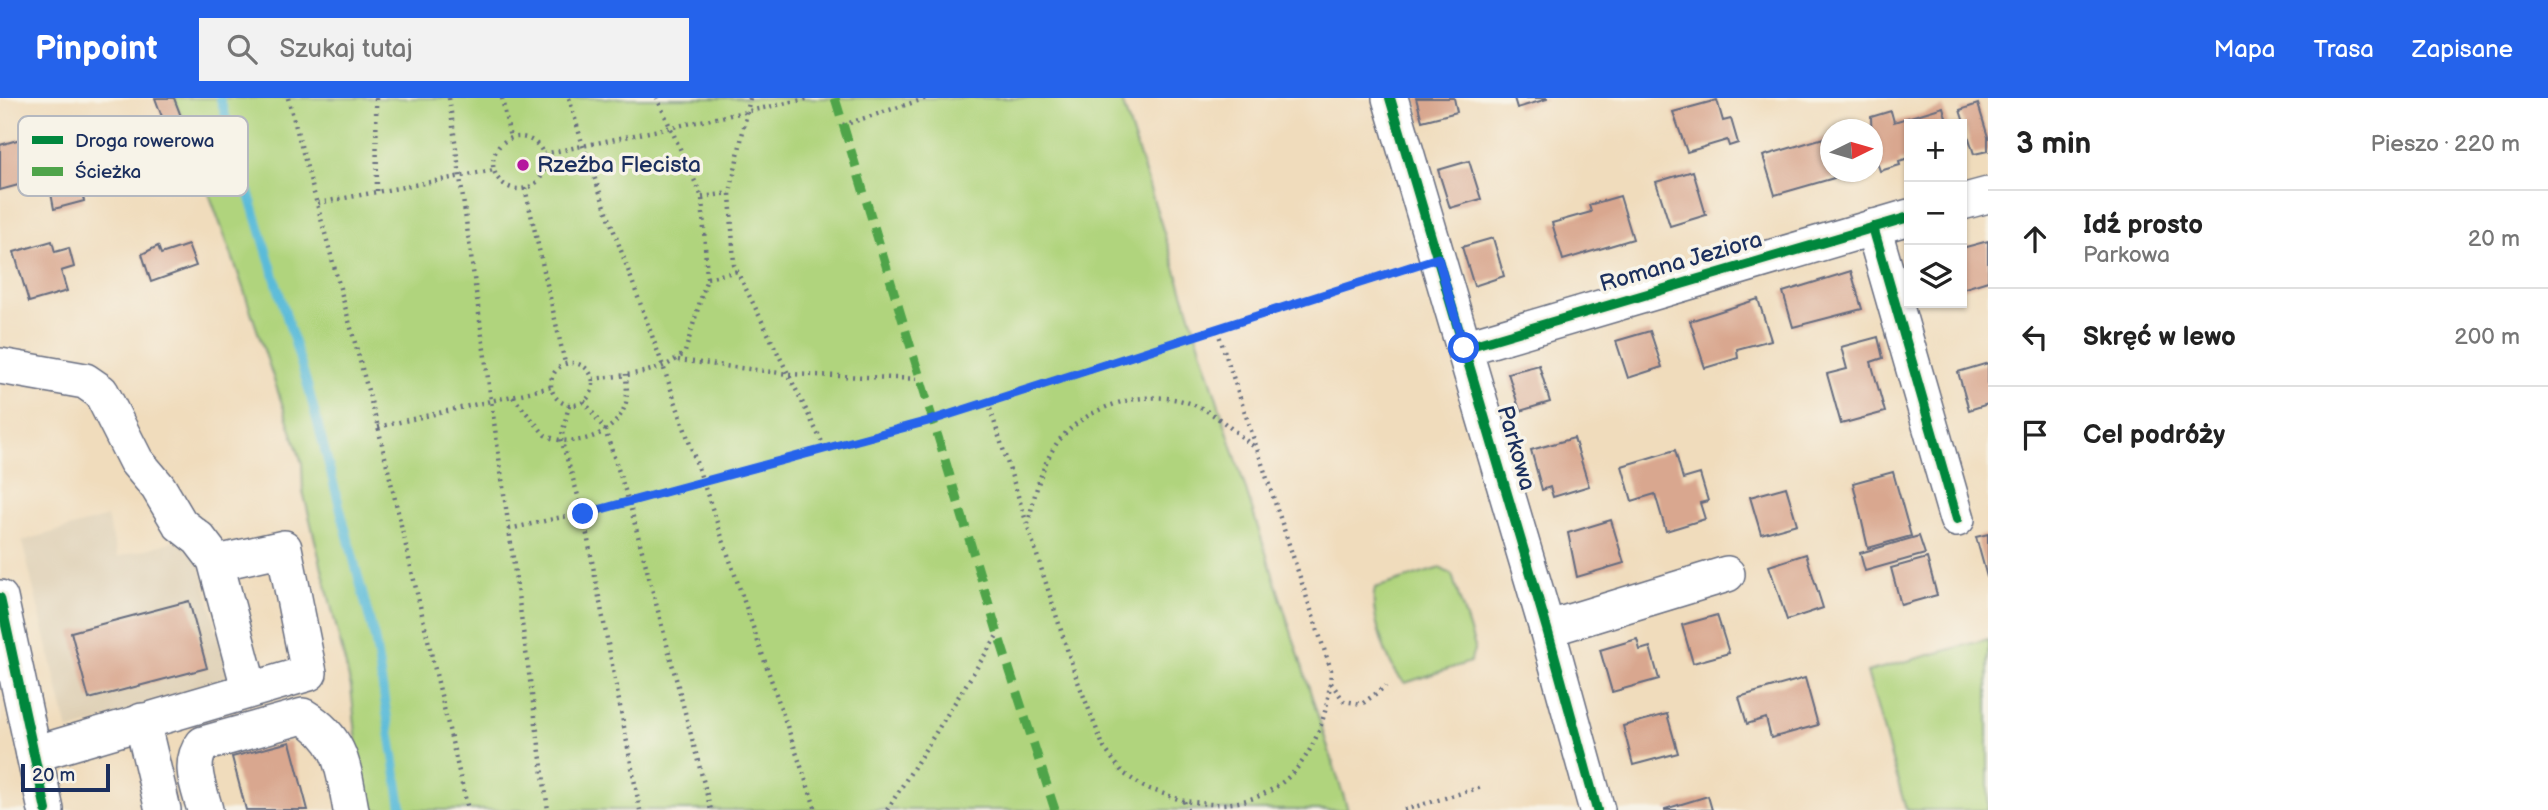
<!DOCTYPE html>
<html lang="pl">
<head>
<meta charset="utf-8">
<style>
	:root { --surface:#fff; --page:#f2f2f2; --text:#222; --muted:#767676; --line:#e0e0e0; --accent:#2563eb }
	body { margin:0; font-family:"Balsamiq Sans",sans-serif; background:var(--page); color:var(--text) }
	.controls { position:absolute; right:21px; top:21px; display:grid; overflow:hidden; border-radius:0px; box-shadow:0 2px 5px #0004 }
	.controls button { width:63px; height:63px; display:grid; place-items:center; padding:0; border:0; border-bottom:2px solid var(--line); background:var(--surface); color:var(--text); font:35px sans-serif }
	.compass { position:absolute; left:1820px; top:21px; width:63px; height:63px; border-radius:50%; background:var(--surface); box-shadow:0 2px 5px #0004; rotate:85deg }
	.scale { position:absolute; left:21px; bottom:18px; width:89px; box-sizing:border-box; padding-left:7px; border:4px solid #1b2f5e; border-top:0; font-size:19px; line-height:24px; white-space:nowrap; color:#1b2f5e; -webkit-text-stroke:5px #f7f3e8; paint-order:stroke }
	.stop { position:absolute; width:21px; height:21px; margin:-16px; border:5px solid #2563eb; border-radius:50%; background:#fff }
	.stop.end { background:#2563eb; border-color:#fff; box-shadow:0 2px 7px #0008 }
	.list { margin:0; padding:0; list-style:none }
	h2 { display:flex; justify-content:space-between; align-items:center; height:91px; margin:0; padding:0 28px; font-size:30px }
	h2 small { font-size:23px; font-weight:400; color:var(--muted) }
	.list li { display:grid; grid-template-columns:46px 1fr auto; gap:21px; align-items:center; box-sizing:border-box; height:98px; padding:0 28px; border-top:2px solid var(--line) }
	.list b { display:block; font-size:26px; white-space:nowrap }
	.list p { margin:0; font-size:23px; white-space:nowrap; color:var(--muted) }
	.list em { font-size:23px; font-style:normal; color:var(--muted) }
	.icon { flex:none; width:38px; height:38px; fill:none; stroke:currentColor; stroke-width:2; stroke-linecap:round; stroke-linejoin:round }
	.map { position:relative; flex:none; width:1988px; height:712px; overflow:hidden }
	header { display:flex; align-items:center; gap:42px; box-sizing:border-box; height:98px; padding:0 35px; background:var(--accent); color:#fff }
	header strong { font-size:33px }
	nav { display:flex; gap:38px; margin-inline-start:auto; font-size:24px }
	.search { width:490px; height:63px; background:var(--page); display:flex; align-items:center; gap:18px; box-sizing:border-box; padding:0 24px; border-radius:0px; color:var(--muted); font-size:26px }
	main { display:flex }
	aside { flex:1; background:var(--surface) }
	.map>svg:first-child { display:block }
	.built { fill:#decfb4 }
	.green { fill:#b0d47d; stroke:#66826e; stroke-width:2 }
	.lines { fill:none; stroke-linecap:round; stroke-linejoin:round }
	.stream { stroke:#5abbd9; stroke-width:9 }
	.building { fill:#d9a78f }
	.minor-casing { stroke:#666c7f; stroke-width:38 }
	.path { stroke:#666c7f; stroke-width:4.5; stroke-dasharray:2 5; stroke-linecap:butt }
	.minor { stroke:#fff; stroke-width:35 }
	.quiet { stroke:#4fa44a; stroke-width:9; stroke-dasharray:18 9; stroke-linecap:butt }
	.cycleway-casing { stroke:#f7f3e8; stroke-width:15 }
	.cycleway { stroke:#00873e; stroke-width:10 }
	.route { stroke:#2563eb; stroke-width:9 }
	.poi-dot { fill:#b5179e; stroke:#f7f3e8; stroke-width:2.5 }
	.labels { text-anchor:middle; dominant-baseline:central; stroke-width:7; stroke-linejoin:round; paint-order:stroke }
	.poi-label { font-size:23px; fill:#1b2f5e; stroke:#f7f3e8; text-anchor:start }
	.street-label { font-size:23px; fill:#1b2f5e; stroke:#f7f3e8 }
	.key { fill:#f7f3e8; stroke:#b5b8bf; stroke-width:2 }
	.key-label { font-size:19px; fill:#1b2f5e }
</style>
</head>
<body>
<header>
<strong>Pinpoint</strong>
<div class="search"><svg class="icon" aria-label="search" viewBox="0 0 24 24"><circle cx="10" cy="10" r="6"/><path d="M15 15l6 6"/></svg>Szukaj tutaj</div>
<nav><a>Mapa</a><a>Trasa</a><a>Zapisane</a></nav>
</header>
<main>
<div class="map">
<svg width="1988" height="712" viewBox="0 0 1988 712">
	<rect width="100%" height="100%" fill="#f7f3e8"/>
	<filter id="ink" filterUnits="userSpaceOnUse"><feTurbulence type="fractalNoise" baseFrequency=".0143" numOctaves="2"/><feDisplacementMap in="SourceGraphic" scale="14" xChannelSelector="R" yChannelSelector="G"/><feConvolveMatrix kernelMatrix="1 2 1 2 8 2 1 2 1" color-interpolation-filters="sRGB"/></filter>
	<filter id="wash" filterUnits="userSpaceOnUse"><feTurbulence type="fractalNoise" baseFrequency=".00686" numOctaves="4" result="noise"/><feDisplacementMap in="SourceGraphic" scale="28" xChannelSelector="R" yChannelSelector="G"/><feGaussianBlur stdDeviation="1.57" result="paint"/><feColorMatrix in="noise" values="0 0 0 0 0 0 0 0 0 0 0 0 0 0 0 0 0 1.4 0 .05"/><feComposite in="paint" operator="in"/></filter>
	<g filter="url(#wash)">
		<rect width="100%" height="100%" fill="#f0dcbc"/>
		<polygon class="built" points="107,419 118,459 185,440 196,451 231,585 68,633 22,443"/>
		<g class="green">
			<polygon points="174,0 1121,0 1348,712 364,712 351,589 303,393 302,365 236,169"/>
			<path d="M1440,470l12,7 23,72 -5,15 -65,21c-18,-16 -36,-72 -30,-95z"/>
			<polygon points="1988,541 1988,712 1906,712 1867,574"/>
		</g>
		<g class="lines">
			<polyline class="stream" points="220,0 308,289 375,542 402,712"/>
		</g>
		<g id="blocks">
			<g class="building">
				<polygon points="155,0 174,0 190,42 173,48"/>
				<polygon points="1416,0 1454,0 1457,14 1422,23"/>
				<polygon points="1514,0 1547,0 1547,1 1517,10"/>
				<polygon points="1717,2 1723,23 1731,21 1738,45 1729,48 1727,42 1687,54 1673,14"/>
				<polygon points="1978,6 1988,39 1988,53 1974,56 1960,12"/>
				<polygon points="1943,9 1948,26 1909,26 1909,60 1899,63 1900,67 1880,73 1872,49 1871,19 1891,13 1894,24"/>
				<polygon points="65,30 84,103 54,111 48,79 0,92 0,47 24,40 25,43"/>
				<polygon points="1830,38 1830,74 1848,76 1775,97 1763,58"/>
				<polygon points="1469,63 1481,101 1450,110 1438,72"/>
				<polygon points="1693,73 1706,117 1670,128 1656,84"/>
				<polygon points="1620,98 1633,141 1563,162 1552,125 1591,114 1589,107"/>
				<polygon points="1493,140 1504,178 1474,188 1462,149"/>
				<polygon points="52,143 55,154 69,150 74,169 61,173 67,193 29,204 14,154"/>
				<polygon points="1988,143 1988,183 1962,191 1962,150"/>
				<polygon points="188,147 196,168 151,184 142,156 158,148 161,156"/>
				<polygon points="1851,173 1862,211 1793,229 1783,194"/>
				<polygon points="1758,201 1771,242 1737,251 1738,260 1705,270 1690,223"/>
				<polygon points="1650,233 1662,269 1628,280 1616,243"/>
				<polygon points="1878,239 1883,260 1871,264 1885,314 1841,326 1827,276 1847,271 1841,249"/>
				<polygon points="1988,265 1988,306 1969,312 1958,274"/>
				<polygon points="1539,267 1550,304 1520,313 1508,275"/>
				<polygon points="1574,340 1589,388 1553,399 1550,389 1542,392 1531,352"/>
				<polygon points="1675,352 1683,381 1700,376 1708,403 1700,405 1705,421 1666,433 1655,396 1632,403 1622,368"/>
				<polygon points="1893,374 1911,438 1868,450 1853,385"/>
				<polygon points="1786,389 1797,426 1761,436 1750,399"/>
				<polygon points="1611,422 1624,465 1577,479 1568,435"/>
				<polygon points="1988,436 1988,479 1987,479 1976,439"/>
				<polygon points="1919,438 1925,456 1865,473 1860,455"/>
				<polygon points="1806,456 1823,510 1787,522 1769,468"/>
				<polygon points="1927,460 1937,497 1901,507 1891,470"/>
				<polygon points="189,503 207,570 89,601 71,534"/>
				<polygon points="1717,517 1729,555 1693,565 1682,527"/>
				<polygon points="1637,541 1640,552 1650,549 1659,581 1612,594 1600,552"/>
				<polygon points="1805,580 1818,627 1771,640 1766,620 1747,626 1739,599"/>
				<polygon points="1667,616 1678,655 1633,667 1623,628"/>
				<polygon points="290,644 308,712 246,712 232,659"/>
				<polygon points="1708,698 1712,712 1665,712 1665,711"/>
			</g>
		</g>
	</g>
	<g filter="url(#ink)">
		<use href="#blocks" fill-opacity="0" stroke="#666c7f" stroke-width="2"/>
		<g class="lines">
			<defs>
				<g id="minor">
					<polyline points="1390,0 1547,531 1597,712"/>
					<polyline points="1962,104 1988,97"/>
					<polyline points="1873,129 1957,421"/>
					<polyline points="1464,250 1909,119"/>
					<polyline points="0,268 85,283 101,294 136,363 158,389 180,426 199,441 215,462 249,590"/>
					<polyline points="0,500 46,712"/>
					<polyline points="1547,531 1727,476"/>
					<polyline points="142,623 163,712"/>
					<polyline points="34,656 309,575 284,450 217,465"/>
					<path d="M205,712c-6,-23 -18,-46 -2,-66l100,-28c40,24 40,52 48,94"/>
				</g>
			</defs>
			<use href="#minor" class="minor-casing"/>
			<g class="path">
				<polyline points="288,0 378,329 468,712"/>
				<polyline points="376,0 377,94"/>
				<polyline points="449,0 548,712"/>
				<polyline points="502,0 510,40"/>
				<polyline points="569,0 583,48 663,268 816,712"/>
				<polyline points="750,0 730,95 734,167 825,350"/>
				<polyline points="843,27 927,0"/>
				<circle cx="519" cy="65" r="26"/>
				<polyline points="544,56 811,0"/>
				<polyline points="525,90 565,265"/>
				<polyline points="702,99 730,95"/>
				<polyline points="318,105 494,72"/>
				<polyline points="707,180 738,173"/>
				<polyline points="678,262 788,276 920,281"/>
				<circle cx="572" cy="286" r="21"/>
				<path d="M593,281c29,-4 71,-5 92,-27l22,-74 -5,-81 -45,-99"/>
				<path d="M513,299l32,38c28,15 73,0 81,-33 2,-9 0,-20 0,-28"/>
				<polyline points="584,303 605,332 629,404 711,712"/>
				<polyline points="988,304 1075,576 1104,650 1123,675 1144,689 1184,703"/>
				<polyline points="569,307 561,341 582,411 640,712"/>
				<polyline points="378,329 551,289"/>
				<path d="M1028,426c6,-27 13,-58 29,-81 30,-40 97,-58 142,-36 20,9 39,28 57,41"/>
				<polyline points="509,431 629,404 932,322 1409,170"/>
				<polyline points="1331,585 1344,603 1362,606 1386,588"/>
				<polyline points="887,712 998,536"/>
				<path d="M1187,712l-3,-9c12,1 26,4 38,3 74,-4 106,-68 109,-134l-114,-341"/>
				<polyline points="1404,712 1482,689"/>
			</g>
			<use href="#minor" class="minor"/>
			<polyline class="quiet" points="835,0 998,536 1055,712"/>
			<defs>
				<g id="cycleway">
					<polyline points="1390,0 1547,531 1597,712"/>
					<polyline points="1873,129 1957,421"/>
					<polyline points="1464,250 1909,119"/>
					<polyline points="0,500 46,712"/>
				</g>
			</defs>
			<use href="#cycleway" class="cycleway-casing"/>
			<use href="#cycleway" class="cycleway"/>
		</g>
	</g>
	<g class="lines" filter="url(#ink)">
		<polyline class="route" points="583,416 932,322 1438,160 1464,250"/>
	</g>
	<circle class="poi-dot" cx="523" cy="67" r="7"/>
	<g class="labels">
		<g class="poi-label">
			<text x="537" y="67">Rzeźba Flecista</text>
		</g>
		<g class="street-label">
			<text transform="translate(1681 164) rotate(-16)">Romana Jeziora</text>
			<text transform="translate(1516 350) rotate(74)">Parkowa</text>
		</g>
	</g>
	<rect x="18" y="18" width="230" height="80" rx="10" class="key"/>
	<rect x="32" y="38" width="31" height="8" fill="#00873e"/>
	<rect x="32" y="69" width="31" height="9" fill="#4fa44a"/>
	<g class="key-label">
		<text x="75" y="49">Droga rowerowa</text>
		<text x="75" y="80">Ścieżka</text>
	</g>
</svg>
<div class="controls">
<button>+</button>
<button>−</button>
<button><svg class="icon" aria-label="layers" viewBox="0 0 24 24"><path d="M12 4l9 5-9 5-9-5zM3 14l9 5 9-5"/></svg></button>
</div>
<svg class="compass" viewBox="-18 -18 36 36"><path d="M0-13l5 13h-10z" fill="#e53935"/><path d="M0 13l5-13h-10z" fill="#767676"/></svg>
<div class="scale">20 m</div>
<div class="stop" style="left:1464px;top:250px"></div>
<div class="stop end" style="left:583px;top:416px"></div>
</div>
<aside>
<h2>3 min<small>Pieszo · 220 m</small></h2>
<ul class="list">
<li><svg class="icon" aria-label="ahead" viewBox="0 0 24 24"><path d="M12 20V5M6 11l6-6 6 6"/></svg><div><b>Idź prosto</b><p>Parkowa</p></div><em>20 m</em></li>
<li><svg class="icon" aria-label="left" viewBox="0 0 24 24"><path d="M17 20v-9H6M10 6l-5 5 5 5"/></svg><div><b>Skręć w lewo</b></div><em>200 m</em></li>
<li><svg class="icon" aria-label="arrive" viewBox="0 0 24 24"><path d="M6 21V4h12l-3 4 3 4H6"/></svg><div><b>Cel podróży</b></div></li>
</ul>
</aside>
</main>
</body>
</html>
